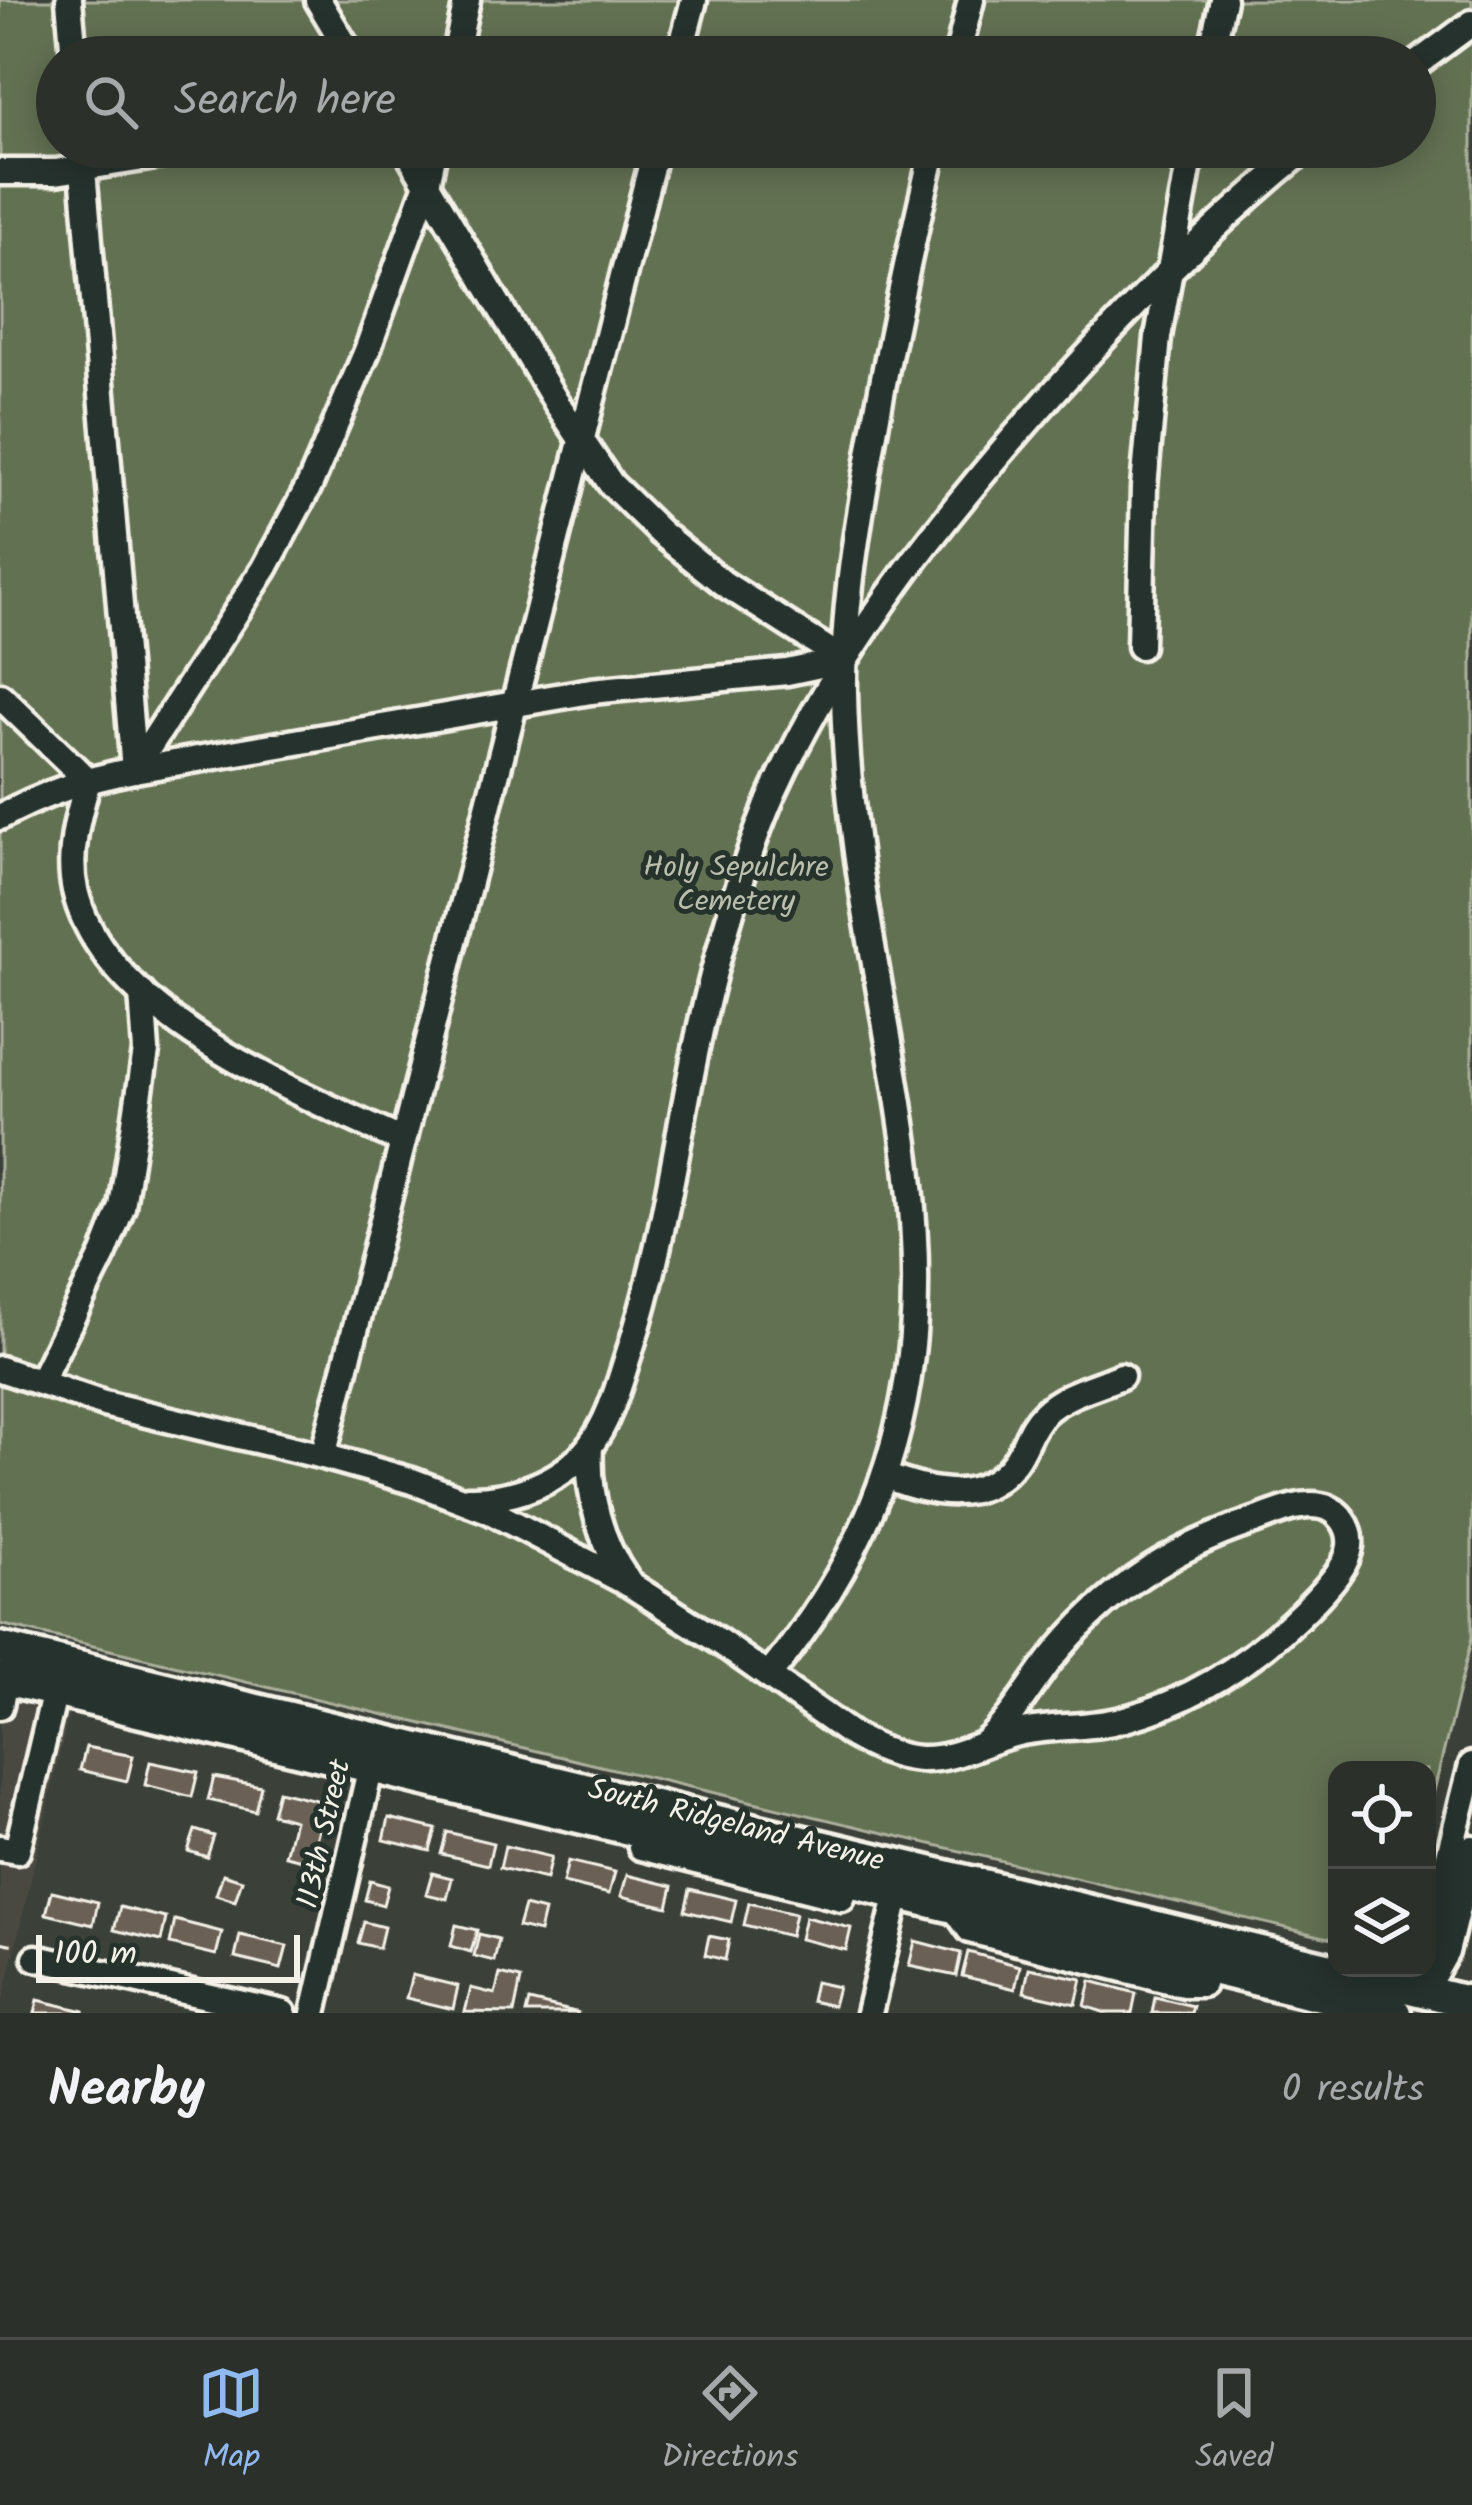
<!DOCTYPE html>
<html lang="en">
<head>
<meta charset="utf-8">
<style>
	:root { --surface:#2c302b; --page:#343833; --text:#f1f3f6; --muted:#a6a9a9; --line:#484b47; --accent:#90b9f0 }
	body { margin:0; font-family:Kalam,sans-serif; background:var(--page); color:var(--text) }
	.controls { position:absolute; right:36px; bottom:36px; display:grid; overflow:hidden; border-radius:24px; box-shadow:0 6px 30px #0003 }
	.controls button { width:108px; height:108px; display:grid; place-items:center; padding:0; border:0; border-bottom:3px solid var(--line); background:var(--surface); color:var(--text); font:60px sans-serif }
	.scale { position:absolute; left:36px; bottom:30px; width:264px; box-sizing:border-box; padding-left:12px; border:6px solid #f4f1e8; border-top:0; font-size:33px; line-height:42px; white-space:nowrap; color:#f4f1e8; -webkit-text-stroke:9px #26332d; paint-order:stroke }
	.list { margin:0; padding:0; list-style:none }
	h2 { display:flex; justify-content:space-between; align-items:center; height:156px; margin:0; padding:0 48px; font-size:51px }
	h2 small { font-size:39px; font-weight:400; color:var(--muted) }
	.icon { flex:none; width:66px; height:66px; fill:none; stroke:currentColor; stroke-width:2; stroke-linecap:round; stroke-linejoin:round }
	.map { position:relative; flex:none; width:1472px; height:2013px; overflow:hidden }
	.search { position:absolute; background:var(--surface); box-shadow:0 6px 30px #0003; left:36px; right:36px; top:36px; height:132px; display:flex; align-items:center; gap:30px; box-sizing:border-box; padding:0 42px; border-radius:66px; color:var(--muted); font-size:45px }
	.sheet { height:324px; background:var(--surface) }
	nav { display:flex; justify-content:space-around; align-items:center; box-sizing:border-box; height:168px; border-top:3px solid var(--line); background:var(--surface); font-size:33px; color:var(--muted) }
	nav a { display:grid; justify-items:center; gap:6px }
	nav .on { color:var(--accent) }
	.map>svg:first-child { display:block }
	.built { fill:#494a42 }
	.green { fill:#647152; stroke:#acb19d; stroke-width:3; fill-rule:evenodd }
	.building { fill:#6b6056; stroke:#f4f1e8; stroke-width:3 }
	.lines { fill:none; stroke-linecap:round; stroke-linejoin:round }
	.minor-casing { stroke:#f4f1e8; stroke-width:33 }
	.major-casing { stroke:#f4f1e8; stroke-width:39 }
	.path { stroke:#f4f1e8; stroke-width:3; stroke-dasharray:12 9; stroke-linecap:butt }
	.minor { stroke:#26332d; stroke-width:24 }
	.major { stroke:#26332d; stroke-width:30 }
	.labels { text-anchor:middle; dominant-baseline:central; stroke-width:10; stroke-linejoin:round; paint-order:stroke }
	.park-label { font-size:30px; fill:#babeac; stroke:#26332d }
	.street-label { font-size:30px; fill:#f4f1e8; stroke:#26332d }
</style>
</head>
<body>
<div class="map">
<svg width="1472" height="2013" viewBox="0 0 1472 2013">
	<rect width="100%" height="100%" fill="#3b4039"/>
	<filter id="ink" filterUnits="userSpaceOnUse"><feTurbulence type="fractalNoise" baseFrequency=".00833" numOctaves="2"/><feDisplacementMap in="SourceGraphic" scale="24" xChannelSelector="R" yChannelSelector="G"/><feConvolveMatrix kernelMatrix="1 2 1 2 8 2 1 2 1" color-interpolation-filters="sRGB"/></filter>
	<g filter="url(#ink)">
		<polygon class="built" points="0,1683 72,1701 0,2013"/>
		<path class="green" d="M0,0h1472v1637l-45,182v-49h-90v170l-1337,-316zM57,57h1358v90h-1358z"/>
		<g class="building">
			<polygon points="86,1747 133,1756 127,1781 80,1770"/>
			<polygon points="150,1762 198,1772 192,1797 145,1785"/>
			<polygon points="214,1777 261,1786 255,1811 208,1800"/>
			<polygon points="278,1791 325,1802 311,1862 285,1856 294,1820 272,1814"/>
			<polygon points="389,1818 436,1829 430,1851 384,1840"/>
			<polygon points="195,1830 214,1836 207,1857 188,1851"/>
			<polygon points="447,1832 493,1843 488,1865 441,1854"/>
			<polygon points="505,1846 551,1857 546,1879 500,1868"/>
			<polygon points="568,1861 615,1872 609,1894 563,1883"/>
			<polygon points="432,1873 452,1878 447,1899 426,1894"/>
			<polygon points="223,1874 242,1880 235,1901 216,1895"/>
			<polygon points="627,1875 673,1886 668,1907 621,1896"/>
			<polygon points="370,1881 388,1886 383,1905 365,1900"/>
			<polygon points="690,1889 736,1900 731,1922 685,1911"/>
			<polygon points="52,1891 98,1902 93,1925 46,1914"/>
			<polygon points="749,1903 795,1914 790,1936 744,1925"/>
			<polygon points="524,1906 544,1911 539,1932 518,1927"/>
			<polygon points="120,1907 166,1918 161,1941 114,1930"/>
			<polygon points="805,1917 851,1928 846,1950 800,1939"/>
			<polygon points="175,1920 222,1932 216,1955 170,1944"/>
			<polygon points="364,1922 384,1927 379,1948 358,1943"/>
			<polygon points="456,1925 477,1930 471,1952 451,1946"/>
			<polygon points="479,1934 499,1939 494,1961 474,1956"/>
			<polygon points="240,1935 287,1946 281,1969 235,1958"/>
			<polygon points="709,1936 729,1940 725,1960 705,1955"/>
			<polygon points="915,1941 961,1953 956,1976 909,1966"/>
			<polygon points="968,1952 1020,1966 1015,1989 962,1976"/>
			<polygon points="1029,1968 1082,1979 1076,2004 1024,1992"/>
			<polygon points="500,1974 521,1979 514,2013 465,2012 471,1988 495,1994"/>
			<polygon points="412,1975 458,1986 453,2009 406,1998"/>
			<polygon points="1091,1981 1136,1993 1132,2013 1106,2013 1085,2006"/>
			<polygon points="815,1982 838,1987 833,2006 811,2001"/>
			<polygon points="1155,1997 1193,2006 1191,2013 1152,2013"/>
			<polygon points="38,2000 84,2011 84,2013 35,2013"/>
			<polygon points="529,2001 579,2013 526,2013"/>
		</g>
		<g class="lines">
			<defs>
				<g id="minor">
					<polyline points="69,0 74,57"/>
					<polyline points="318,0 352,57"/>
					<polyline points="455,57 467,0"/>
					<polyline points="679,57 694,0"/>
					<polyline points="957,57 971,0"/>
					<polyline points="1210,57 1223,0"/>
					<polyline points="1415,65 1472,23"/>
					<polyline points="81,147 134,770"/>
					<polyline points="0,172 56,172 212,147"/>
					<polyline points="1140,646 1144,487 1158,337 1192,147"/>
					<path d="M0,696l88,85c-10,33 -21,74 -13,109 28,126 224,203 328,251"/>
					<polyline points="134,770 265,568 310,484 367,351 427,184 435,147"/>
					<path d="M0,817c42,-23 87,-38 134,-47l457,-79 196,-19 57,-12 -121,-77 -62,-50 -50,-49 -55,-82 -151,-255"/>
					<path d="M0,1369l104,35 219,52 89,25 76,29 143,75 89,57 132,93c21,12 44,23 68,24 36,1 64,-18 97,-26 36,-8 73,-4 108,-14 75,-20 138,-65 191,-120 13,-14 32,-34 34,-53 2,-19 -11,-37 -29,-40 -23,-5 -48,9 -70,16 -81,27 -147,70 -200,137 -23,29 -39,61 -68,85"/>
					<polyline points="41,1380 104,1253 122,1207 146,1051 142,993"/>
					<path d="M590,1446c-3,47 10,96 37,134"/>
					<polyline points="323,1456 656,147"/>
					<path d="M885,1476c44,17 97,31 130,-15 11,-15 14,-34 29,-48 20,-19 51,-26 77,-37"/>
					<path d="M468,1499c43,1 94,-17 121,-52 22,-28 31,-67 42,-100 41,-128 51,-262 87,-390 15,-55 32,-112 55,-164 63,-138 156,-259 256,-373 86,-98 177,-191 279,-273"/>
					<path d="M769,1675c273,-332 81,-616 75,-983 -1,-75 11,-152 24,-225 18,-108 41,-214 66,-320"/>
					<polyline points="0,1706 5,1679"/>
					<polyline points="641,1847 842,1898 849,1881"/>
					<polyline points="0,1848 17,1851 55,1691"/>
					<polyline points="953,1906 970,1930 1184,1984 1202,1984 1207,1967"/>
					<polyline points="1427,1941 1472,1765"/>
					<polyline points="36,1958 283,2013"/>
					<polyline points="1424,1991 1446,1952 1472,1848"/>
					<polyline points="314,2013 374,1753"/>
					<polyline points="869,2013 898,1893"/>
				</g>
				<g id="major">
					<polyline points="0,1648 1472,2003"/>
					<polyline points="0,1678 1395,2013"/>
				</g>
			</defs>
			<use href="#minor" class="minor-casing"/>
			<use href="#major" class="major-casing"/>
			<polyline class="path" points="0,1942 19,1946"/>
			<use href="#minor" class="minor"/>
			<use href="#major" class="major"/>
		</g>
	</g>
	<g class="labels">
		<g class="park-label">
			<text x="736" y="868">Holy Sepulchre<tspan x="736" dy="34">Cemetery</tspan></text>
		</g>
		<g class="street-label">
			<text transform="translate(736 1826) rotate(14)">South Ridgeland Avenue</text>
			<text transform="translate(325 1834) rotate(-77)">113th Street</text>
		</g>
	</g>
</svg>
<div class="controls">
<button><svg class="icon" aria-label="locate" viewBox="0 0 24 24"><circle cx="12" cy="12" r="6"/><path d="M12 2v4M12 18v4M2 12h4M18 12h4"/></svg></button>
<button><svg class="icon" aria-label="layers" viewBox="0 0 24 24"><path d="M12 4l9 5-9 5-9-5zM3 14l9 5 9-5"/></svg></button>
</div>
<div class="scale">100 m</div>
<div class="search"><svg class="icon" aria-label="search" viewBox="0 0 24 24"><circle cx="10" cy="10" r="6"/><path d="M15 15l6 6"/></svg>Search here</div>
</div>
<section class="sheet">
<h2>Nearby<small>0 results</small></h2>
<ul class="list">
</ul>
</section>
<nav>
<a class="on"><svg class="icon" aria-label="map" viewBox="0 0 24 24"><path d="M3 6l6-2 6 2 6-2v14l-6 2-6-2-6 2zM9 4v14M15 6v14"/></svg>Map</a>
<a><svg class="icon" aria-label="directions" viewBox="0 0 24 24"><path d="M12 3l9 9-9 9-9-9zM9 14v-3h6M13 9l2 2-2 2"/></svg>Directions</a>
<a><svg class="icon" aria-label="saved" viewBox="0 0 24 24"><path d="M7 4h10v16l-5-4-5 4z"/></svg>Saved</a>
</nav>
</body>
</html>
